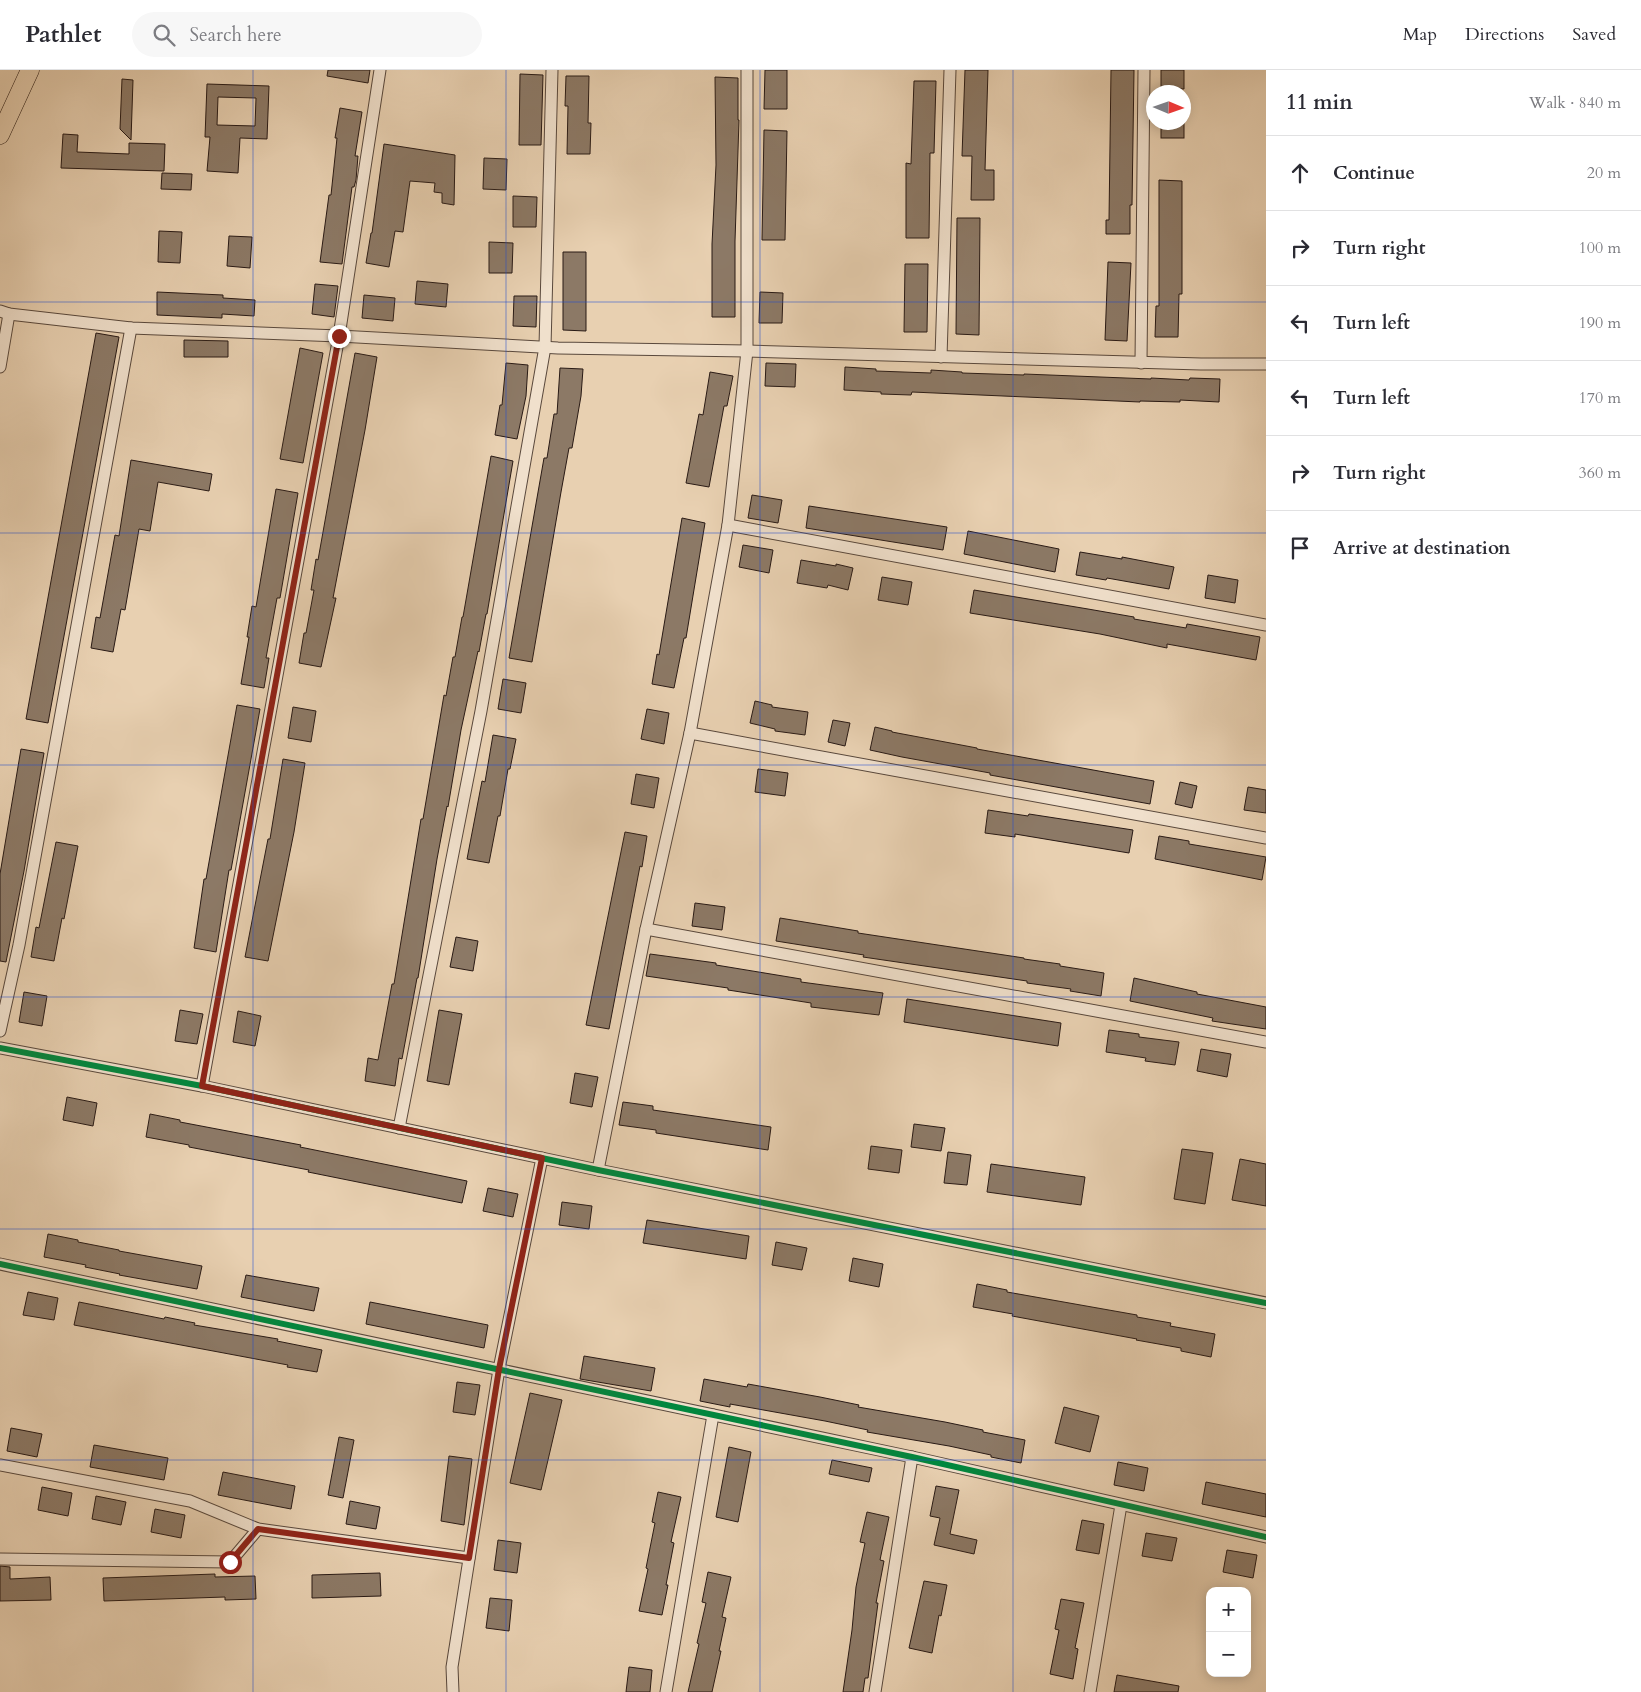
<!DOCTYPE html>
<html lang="en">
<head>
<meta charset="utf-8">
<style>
	:root { --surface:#fff; --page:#f7f7f7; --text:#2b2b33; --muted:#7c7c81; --line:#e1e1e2 }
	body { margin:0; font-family:Cardo,serif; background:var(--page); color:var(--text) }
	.controls { position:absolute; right:15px; bottom:15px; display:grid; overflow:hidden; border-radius:10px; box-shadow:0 2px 12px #0003 }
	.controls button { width:45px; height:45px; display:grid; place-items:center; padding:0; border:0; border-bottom:1px solid var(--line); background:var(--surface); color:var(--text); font:25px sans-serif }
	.compass { position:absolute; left:1146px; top:15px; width:45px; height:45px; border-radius:50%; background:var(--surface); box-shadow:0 2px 12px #0003; rotate:92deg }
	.stop { position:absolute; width:15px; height:15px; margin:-11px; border:4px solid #8f2418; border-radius:50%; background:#fff }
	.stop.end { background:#8f2418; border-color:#fff; box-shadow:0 1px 5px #0008 }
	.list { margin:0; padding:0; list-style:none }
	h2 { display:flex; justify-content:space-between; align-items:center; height:65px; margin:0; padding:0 20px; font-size:21px }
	h2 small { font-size:16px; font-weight:400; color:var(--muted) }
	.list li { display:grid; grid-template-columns:32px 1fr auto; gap:15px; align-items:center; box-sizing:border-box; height:75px; padding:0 20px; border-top:1px solid var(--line) }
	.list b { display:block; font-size:19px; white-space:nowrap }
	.list em { font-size:16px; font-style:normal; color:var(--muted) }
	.icon { flex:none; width:28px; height:28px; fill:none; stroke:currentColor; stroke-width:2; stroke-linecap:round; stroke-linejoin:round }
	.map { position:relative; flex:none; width:1266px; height:1622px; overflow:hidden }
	header { display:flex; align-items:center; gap:30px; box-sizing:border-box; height:70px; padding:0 25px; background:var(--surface); border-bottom:1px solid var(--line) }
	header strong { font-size:24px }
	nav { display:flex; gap:28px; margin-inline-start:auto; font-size:18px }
	.search { width:350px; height:45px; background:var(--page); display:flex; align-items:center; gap:12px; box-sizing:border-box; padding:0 18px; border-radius:28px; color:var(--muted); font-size:19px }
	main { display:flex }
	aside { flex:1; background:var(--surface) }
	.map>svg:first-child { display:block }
	.building { fill:#8c7966; stroke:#291a15; fill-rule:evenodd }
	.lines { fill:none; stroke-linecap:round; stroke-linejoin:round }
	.street-casing { stroke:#59483c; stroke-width:13 }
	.primary-casing { stroke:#291a15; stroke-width:19 }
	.street { stroke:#f0e0cc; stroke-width:11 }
	.primary { stroke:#e8d0b1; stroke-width:18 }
	.cycleway-casing { stroke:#f0e0cc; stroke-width:9 }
	.cycleway { stroke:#00873e; stroke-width:6 }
	.route { stroke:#8f2418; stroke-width:6 }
	.grid { fill:none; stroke:#1d4ed8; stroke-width:1; stroke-opacity:0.55 }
</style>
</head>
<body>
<header>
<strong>Pathlet</strong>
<div class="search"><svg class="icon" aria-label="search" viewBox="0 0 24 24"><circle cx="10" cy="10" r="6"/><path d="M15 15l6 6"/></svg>Search here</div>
<nav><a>Map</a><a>Directions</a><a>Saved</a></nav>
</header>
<main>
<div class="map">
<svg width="1266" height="1622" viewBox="0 0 1266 1622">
	<rect width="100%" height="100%" fill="#e8d0b1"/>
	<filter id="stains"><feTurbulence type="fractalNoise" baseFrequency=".004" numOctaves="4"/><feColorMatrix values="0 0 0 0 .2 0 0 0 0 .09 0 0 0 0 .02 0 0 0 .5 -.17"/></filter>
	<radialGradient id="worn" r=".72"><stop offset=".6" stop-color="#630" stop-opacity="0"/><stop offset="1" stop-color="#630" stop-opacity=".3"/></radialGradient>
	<g class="building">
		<polygon points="328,0 370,0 368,13 327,6"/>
		<polygon points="765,0 787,0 787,39 764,39"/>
		<polygon points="965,0 988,0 985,100 994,100 994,130 971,130 972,86 962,86"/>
		<polygon points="1111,0 1134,0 1132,135 1130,135 1130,164 1106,164 1106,150 1109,150"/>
		<polygon points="1161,0 1184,0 1184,19 1161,18"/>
		<polygon points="520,4 543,5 541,75 519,75"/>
		<polygon points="566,6 589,6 588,53 591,53 590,84 567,84 568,36 565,36"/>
		<polygon points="715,7 738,8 738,50 739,50 735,171 735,247 712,247 712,174 716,95"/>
		<polygon points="122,9 133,10 131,70 120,59"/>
		<polygon points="914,11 936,11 934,83 930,83 929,168 906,168 906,93 911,94"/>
		<path d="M207,14l62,2 -2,53 -27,-1 -2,35 -31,-2 3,-34h-5zM218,27l38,1 -1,28 -38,-1z"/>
		<polygon points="340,38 362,42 355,86 358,86 356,110 354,117 352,117 342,194 320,192 329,125 331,125 337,68 335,68"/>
		<rect x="1161" y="52" width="23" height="16"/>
		<polygon points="764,60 787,61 785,170 762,170"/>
		<polygon points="63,64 78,65 77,82 129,84 129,73 165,74 164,101 61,98"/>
		<polygon points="384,74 455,85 454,135 442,133 442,123 434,122 435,113 410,111 403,162 395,161 389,197 366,193 371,163 372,163"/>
		<polygon points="484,88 507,89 506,120 483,119"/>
		<polygon points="162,103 192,104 191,120 161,119"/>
		<polygon points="1159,110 1182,111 1182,224 1179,224 1178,267 1155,267 1156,236 1159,236"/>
		<polygon points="513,126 537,127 536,157 513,157"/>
		<polygon points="957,148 980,148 979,265 956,264"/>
		<polygon points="159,161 182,162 180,193 158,192"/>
		<polygon points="229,166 252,167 250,198 227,196"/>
		<polygon points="489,172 513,173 512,203 489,203"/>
		<polygon points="563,182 586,182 586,261 563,260"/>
		<polygon points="1108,192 1131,193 1127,271 1105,270"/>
		<polygon points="905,194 928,194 927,262 904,262"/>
		<polygon points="417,211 448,214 446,237 415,234"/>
		<polygon points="315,214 338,216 334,247 312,244"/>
		<polygon points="157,222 223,225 223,228 255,230 254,246 222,244 222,248 157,245"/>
		<polygon points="760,222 783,223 782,253 759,253"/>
		<polygon points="364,225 395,228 393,251 362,248"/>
		<polygon points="514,226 537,226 536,257 513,256"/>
		<polygon points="96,263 119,267 48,653 26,649"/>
		<polygon points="184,270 228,271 228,287 184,287"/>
		<polygon points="300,278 323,283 303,393 280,389"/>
		<polygon points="355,283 377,287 365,360 333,528 336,528 321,597 299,593 304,563 306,563 314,520 311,520 316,489 318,490"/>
		<polygon points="506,293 528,295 526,326 517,369 495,365 500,335 502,335"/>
		<polygon points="766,293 796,294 795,317 765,316"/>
		<polygon points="845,297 876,299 876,301 931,303 931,300 962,302 962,303 1024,305 1024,304 1151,309 1151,308 1189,310 1190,308 1220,309 1219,332 1180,330 1180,332 1140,331 1140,332 912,322 911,325 881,324 881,322 844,320"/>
		<polygon points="560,298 583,299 581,326 572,378 569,378 561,422 532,592 509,588 544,388 547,388 554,344 557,344"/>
		<polygon points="710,302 733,306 727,336 724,336 709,417 686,413 699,344 703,345"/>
		<polygon points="491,386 513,391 487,544 486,544 479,582 478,581 461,660 448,737 447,736 437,789 418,908 417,908 402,989 399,988 395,1016 365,1011 368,988 378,990 392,914 394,914 421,749 423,749 444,625 446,626 453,587 455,587 462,547 463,547"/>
		<polygon points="131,390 212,404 209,421 158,412 150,461 139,459 125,540 121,539 113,582 91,578 96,547 100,548 115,465 119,466"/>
		<polygon points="276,419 298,423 280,528 277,528 266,588 269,588 264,618 241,614 249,567 247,567 252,536 256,537"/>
		<polygon points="752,425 782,430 778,453 748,448"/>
		<polygon points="809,436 947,457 943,480 806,458"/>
		<polygon points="682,448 705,453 686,568 684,568 674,618 652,614 657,584 659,585"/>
		<polygon points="968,461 1059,479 1055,502 964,484"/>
		<polygon points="743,475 773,480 769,503 739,497"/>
		<polygon points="1080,482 1122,489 1122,487 1174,497 1169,519 1107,508 1106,510 1076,505"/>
		<polygon points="801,490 836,496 836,494 853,498 848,520 828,515 827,518 797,513"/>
		<polygon points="1208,505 1238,510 1235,533 1205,528"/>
		<polygon points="882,507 912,512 908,535 878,530"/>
		<polygon points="974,520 1088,539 1134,547 1134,549 1186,558 1187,554 1260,567 1256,590 1167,574 1167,578 1100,564 970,543"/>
		<polygon points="503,609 526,613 521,643 498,639"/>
		<polygon points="755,631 772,635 772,637 808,642 805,665 775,661 775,659 750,653"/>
		<polygon points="237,635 260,639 231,800 229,800 216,882 194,878 204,809 206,809"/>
		<polygon points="293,637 316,641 311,672 288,668"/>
		<polygon points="647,639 669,643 664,674 641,669"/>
		<polygon points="833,650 850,653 845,676 828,672"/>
		<polygon points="875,657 892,661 892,662 977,678 977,679 1154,711 1150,734 990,705 990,703 902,687 870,680"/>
		<polygon points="493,665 516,669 510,699 508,699 500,746 498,746 489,793 467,789 482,711 485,712"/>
		<polygon points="21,679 44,683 24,801 6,892 0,891 0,804"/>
		<polygon points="283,689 305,693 294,762 268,891 245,887 268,769 270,769"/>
		<polygon points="758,699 788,703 785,726 755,722"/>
		<polygon points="636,704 659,708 654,738 631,734"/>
		<polygon points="1180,712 1197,716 1192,738 1175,734"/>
		<polygon points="1248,717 1266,720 1266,743 1244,740"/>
		<polygon points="988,740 1028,746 1029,744 1133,760 1129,783 1015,764 1015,767 985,763"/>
		<polygon points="625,762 647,766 642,797 640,796 609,959 586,955"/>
		<polygon points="1159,766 1189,771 1189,774 1266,787 1262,810 1155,789"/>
		<polygon points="56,772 78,776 64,849 62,848 54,891 31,887 36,857 39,858"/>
		<polygon points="695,833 725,837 722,860 692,856"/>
		<polygon points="780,848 858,861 858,863 1024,888 1024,889 1060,894 1060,896 1104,903 1101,926 1070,921 1071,919 1027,913 1027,911 863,887 864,885 776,871"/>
		<polygon points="456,867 478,871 473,901 450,897"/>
		<polygon points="650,884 716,893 716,895 801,909 801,912 883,923 879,945 811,937 811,933 728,920 728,918 646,906"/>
		<polygon points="1134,908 1197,922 1197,924 1266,937 1266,959 1212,951 1213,948 1130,931"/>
		<polygon points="24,922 47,926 42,956 19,952"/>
		<polygon points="907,929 1061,953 1058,976 904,952"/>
		<polygon points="180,940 203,944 197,974 175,971"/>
		<polygon points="439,940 462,944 449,1015 427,1011"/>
		<polygon points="238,941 261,946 255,976 233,972"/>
		<polygon points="1109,960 1139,964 1139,967 1179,972 1175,995 1145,991 1146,988 1106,982"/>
		<polygon points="1201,979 1231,984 1227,1007 1197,1001"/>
		<polygon points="575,1003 598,1007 592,1037 570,1033"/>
		<polygon points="67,1027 97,1033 93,1056 63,1050"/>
		<polygon points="623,1032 653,1036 653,1040 771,1057 768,1080 656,1063 656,1060 619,1055"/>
		<polygon points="150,1044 180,1050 180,1052 301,1075 300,1077 467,1111 462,1133 308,1102 309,1100 189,1077 189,1075 146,1067"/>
		<polygon points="914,1054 945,1058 941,1081 911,1077"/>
		<polygon points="871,1076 902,1080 899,1103 868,1099"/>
		<polygon points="1182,1079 1213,1083 1205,1134 1174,1129"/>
		<polygon points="948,1082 971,1085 967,1115 944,1113"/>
		<polygon points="1240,1089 1266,1094 1266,1136 1232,1130"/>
		<polygon points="991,1094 1085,1107 1081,1135 987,1122"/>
		<polygon points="488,1118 518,1124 513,1147 483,1141"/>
		<polygon points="562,1132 592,1136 589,1159 559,1155"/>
		<polygon points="647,1150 749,1166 746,1189 643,1173"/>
		<polygon points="48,1164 78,1170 78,1172 119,1180 119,1181 202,1196 197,1219 119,1205 120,1204 85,1197 86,1195 44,1187"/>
		<polygon points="776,1172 807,1178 802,1200 772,1195"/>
		<polygon points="853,1188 883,1194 879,1217 849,1211"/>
		<polygon points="246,1205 319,1218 314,1241 241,1227"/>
		<polygon points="977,1214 1007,1220 1007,1222 1137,1245 1137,1247 1171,1253 1170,1256 1215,1264 1211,1287 1181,1281 1181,1278 1136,1270 1137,1269 1012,1246 1013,1244 973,1237"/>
		<polygon points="28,1222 58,1228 54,1250 23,1245"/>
		<polygon points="79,1232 164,1249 165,1247 195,1253 194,1255 278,1269 277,1271 322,1280 317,1302 287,1297 288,1295 74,1255"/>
		<polygon points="370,1232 488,1255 484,1278 366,1254"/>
		<polygon points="584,1286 655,1298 651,1321 580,1309"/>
		<polygon points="704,1309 747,1317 748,1314 820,1327 859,1335 858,1337 945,1352 983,1360 983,1362 1025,1370 1021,1393 991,1387 991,1385 949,1376 867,1362 868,1360 825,1351 730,1334 730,1337 700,1331"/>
		<polygon points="457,1312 480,1315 475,1345 453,1342"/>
		<polygon points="530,1323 562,1330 541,1420 510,1413"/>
		<polygon points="1064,1337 1099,1346 1090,1382 1055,1373"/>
		<polygon points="11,1358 42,1364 37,1387 7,1381"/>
		<polygon points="339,1367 354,1370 343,1428 328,1425"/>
		<polygon points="94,1375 168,1388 164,1410 90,1397"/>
		<polygon points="729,1377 751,1382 738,1452 716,1447"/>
		<polygon points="449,1386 472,1389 464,1455 441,1451"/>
		<polygon points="832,1390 872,1398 869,1412 829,1404"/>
		<polygon points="1118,1392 1148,1398 1144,1421 1114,1415"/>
		<polygon points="223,1402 295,1416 291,1439 218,1425"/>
		<polygon points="1206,1412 1266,1424 1266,1447 1202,1434"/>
		<polygon points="936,1416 959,1420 950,1464 977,1470 974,1484 934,1475 940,1448 930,1446"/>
		<polygon points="42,1417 72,1423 68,1446 38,1440"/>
		<polygon points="658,1422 681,1427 671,1472 674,1473 666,1515 668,1515 662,1545 639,1541 648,1499 646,1498 655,1453 652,1452"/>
		<polygon points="96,1426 126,1432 121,1455 92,1449"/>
		<polygon points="350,1431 380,1437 376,1459 346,1454"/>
		<polygon points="155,1439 185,1445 181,1468 151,1462"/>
		<polygon points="867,1442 889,1447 880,1490 884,1491 876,1533 878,1533 868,1608 865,1608 863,1622 843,1622 852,1560 856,1517 865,1473 860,1472"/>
		<polygon points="1082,1450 1104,1454 1099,1484 1076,1480"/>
		<polygon points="1146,1463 1177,1468 1172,1491 1142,1486"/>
		<polygon points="498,1470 521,1473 517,1503 494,1500"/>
		<polygon points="1227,1480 1257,1485 1253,1508 1223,1502"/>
		<polygon points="0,1496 10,1497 10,1509 50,1507 51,1530 0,1531"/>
		<polygon points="708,1502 731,1507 722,1547 726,1548 719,1581 721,1581 712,1622 688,1622 699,1574 697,1573 706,1533 702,1532"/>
		<polygon points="380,1503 381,1526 312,1528 312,1505"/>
		<polygon points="215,1504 215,1507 255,1506 256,1529 225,1530 225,1527 104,1531 103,1508"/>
		<polygon points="924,1511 947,1515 941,1546 939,1545 932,1583 909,1578"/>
		<polygon points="490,1528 512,1530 509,1561 486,1558"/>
		<polygon points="1061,1529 1084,1533 1075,1578 1078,1579 1073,1609 1050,1604 1059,1560 1055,1559"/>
		<polygon points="629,1597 652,1600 650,1622 626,1622"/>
		<polygon points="1117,1605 1179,1616 1178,1622 1114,1622"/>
	</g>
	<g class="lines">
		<defs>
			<g id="street">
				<polyline points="0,241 9,244 131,258 339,266 558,278 747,281 1201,294 1266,294"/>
				<polyline points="941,287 950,0"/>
				<polyline points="1141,293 1144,0"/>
				<polyline points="0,297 9,244"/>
				<polyline points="728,455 1266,555"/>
				<polyline points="690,663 1266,768"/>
				<polyline points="646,859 1266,972"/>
				<polyline points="0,961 19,875 131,258"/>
				<polyline points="0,978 202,1016 598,1100 1266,1233"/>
				<polyline points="202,1016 339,266 380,0"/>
				<polyline points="399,1058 481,641 545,277 552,0"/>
				<polyline points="598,1100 646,859 690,663 728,455 747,281 747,0"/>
				<polyline points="0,1194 912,1387 1266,1467"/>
				<polyline points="0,1395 190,1431 258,1459 469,1488"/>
				<polyline points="0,1489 230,1492 258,1459"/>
				<polyline points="453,1622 452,1597 499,1299 542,1088"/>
				<polyline points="666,1622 713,1345"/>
				<polyline points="875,1622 912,1387"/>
				<polyline points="1090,1622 1121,1435"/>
			</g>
			<polyline id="primary" points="0,65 30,0"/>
		</defs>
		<use href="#street" class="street-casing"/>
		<use href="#primary" class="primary-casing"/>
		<use href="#street" class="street"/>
		<use href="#primary" class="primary"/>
		<defs>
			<g id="cycleway">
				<polyline points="0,978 202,1016 598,1100 1266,1233"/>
				<polyline points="0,1194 912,1387 1266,1467"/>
			</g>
		</defs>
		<use href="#cycleway" class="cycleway-casing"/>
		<use href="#cycleway" class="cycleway"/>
	</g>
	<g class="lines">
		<polyline class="route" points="230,1492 258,1459 469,1488 499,1299 542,1088 202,1016 339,266"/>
	</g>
	<path class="grid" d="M253,0v1622M506,0v1622M760,0v1622M1013,0v1622M0,232h1266M0,463h1266M0,695h1266M0,927h1266M0,1159h1266M0,1390h1266"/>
	<rect width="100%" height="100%" filter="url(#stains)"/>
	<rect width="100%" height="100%" fill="url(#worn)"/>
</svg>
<div class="controls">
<button>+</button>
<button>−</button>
</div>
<svg class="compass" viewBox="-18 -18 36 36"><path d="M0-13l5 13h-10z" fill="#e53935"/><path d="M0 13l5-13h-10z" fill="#7c7c81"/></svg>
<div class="stop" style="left:230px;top:1492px"></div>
<div class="stop end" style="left:339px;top:266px"></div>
</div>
<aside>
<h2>11 min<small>Walk · 840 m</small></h2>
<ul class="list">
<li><svg class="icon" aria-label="ahead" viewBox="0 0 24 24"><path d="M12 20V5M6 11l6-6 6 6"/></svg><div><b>Continue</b></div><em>20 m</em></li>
<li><svg class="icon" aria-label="right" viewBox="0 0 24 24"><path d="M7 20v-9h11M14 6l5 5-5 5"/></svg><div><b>Turn right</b></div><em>100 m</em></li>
<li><svg class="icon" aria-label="left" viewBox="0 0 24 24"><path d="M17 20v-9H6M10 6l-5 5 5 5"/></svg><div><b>Turn left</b></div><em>190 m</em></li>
<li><svg class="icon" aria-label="left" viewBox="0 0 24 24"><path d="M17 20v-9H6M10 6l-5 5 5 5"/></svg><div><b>Turn left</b></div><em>170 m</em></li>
<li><svg class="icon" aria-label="right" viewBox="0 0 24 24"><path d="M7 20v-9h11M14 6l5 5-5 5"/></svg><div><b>Turn right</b></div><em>360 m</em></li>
<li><svg class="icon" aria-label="arrive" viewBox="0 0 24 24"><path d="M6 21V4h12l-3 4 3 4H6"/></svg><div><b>Arrive at destination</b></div></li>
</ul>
</aside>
</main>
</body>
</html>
